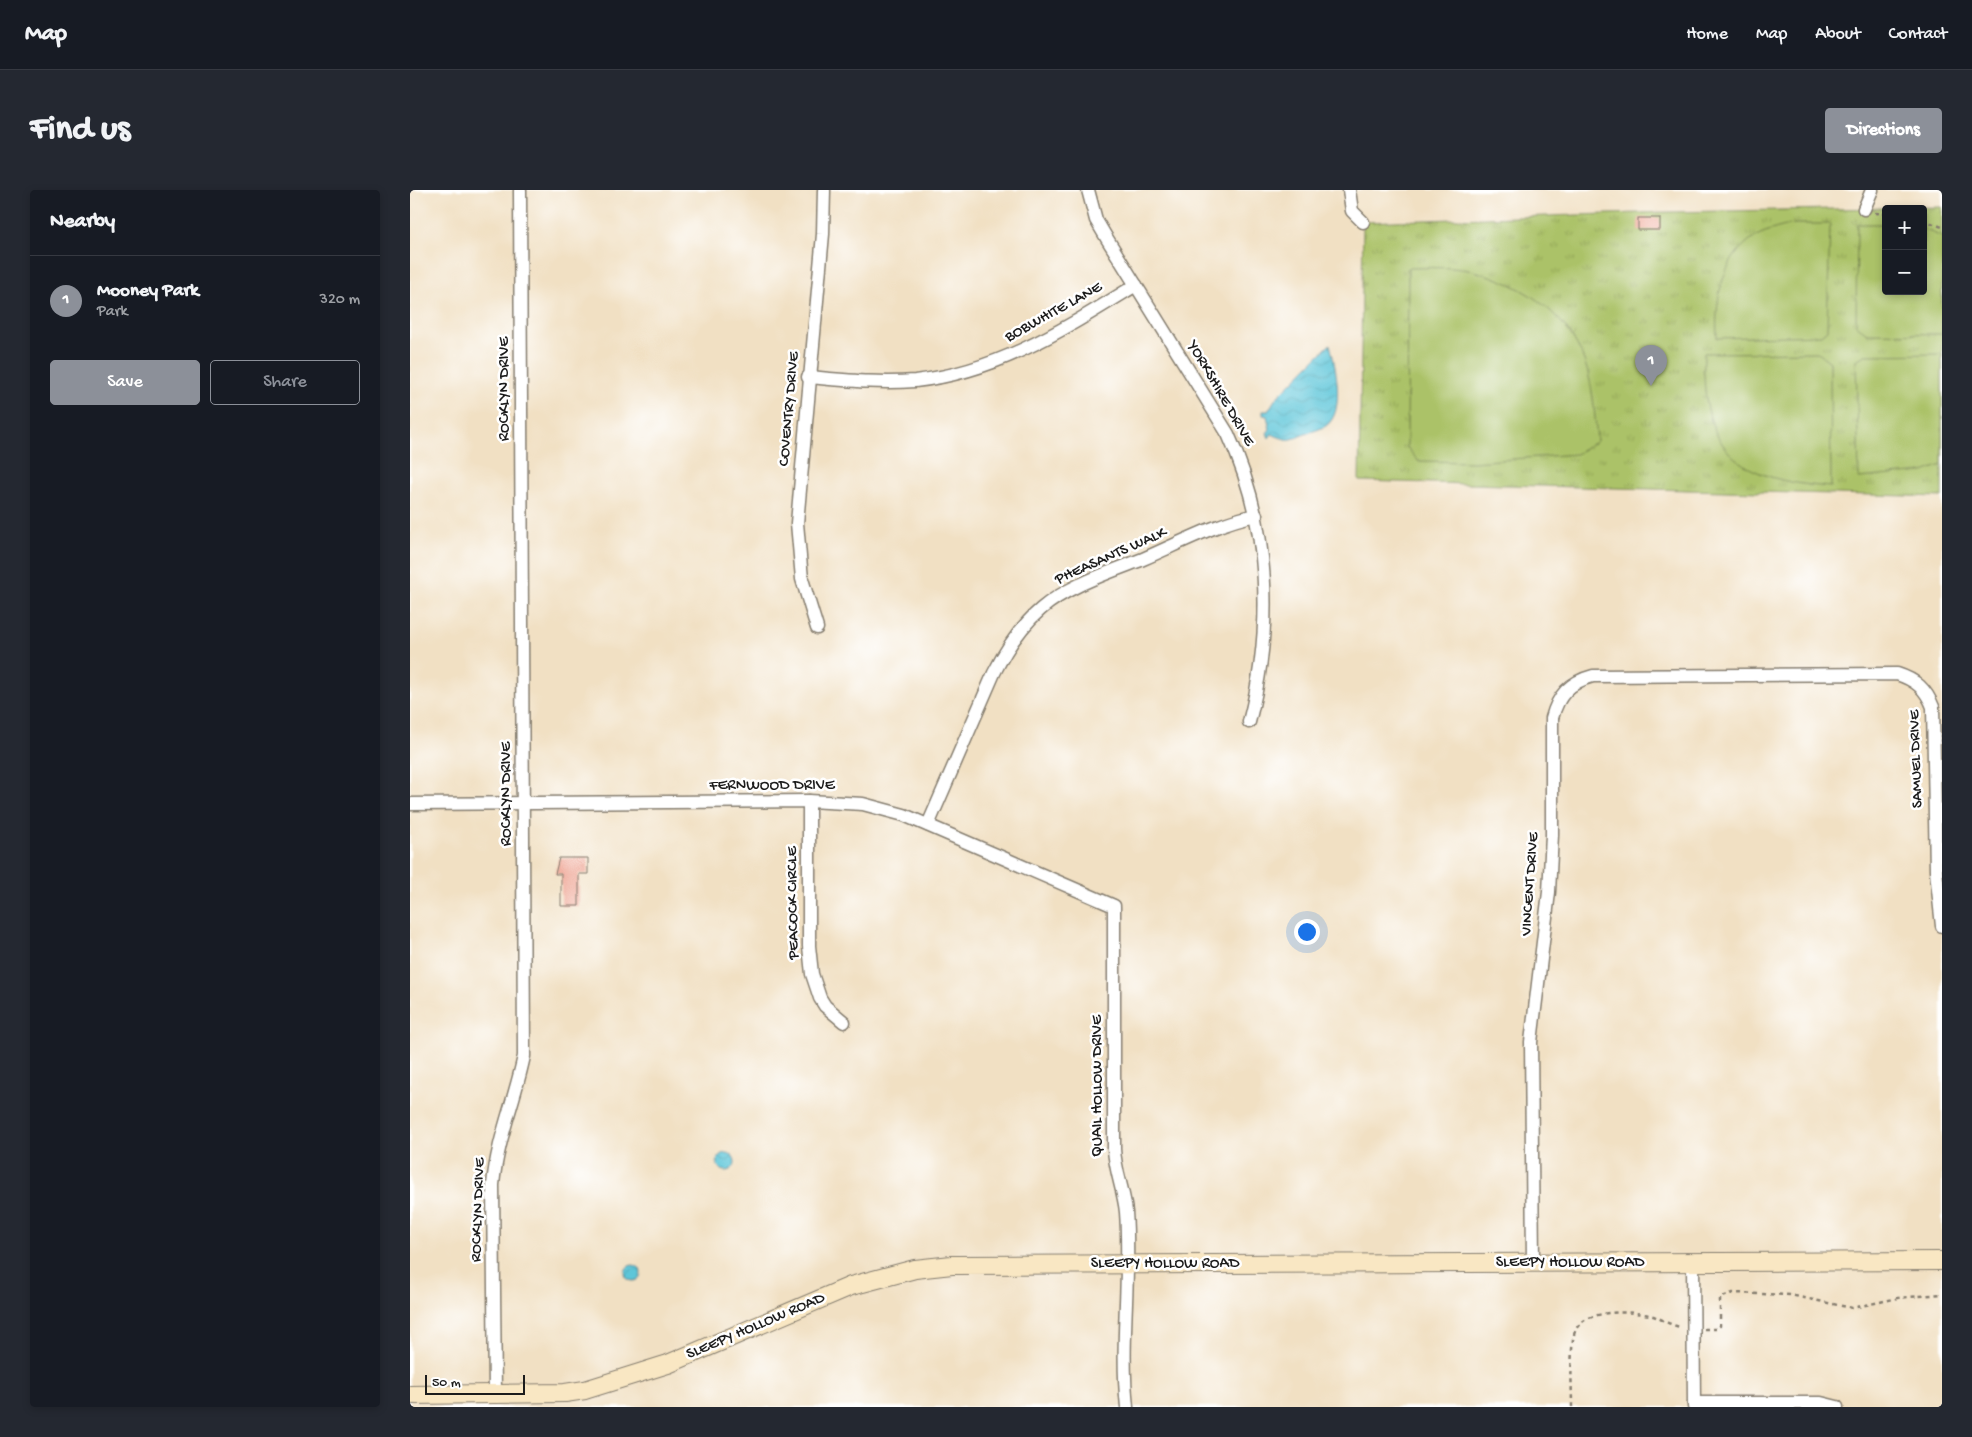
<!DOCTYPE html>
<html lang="en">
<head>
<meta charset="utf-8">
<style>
	:root { --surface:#171b24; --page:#242831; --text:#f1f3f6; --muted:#9ea1a6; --line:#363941; --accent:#8c9099 }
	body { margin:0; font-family:"Gochi Hand",sans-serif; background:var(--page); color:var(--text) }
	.controls { position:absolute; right:15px; top:15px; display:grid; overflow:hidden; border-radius:5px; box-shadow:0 2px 8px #0003 }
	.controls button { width:45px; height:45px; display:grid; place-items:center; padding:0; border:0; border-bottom:1px solid var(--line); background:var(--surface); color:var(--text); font:25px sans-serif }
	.scale { position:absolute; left:15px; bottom:12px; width:100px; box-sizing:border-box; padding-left:5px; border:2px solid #1c1c1c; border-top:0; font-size:14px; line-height:18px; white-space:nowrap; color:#1c1c1c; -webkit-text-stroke:4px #fff; paint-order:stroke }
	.you { position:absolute; left:896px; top:741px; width:18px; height:18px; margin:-12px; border:4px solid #fff; border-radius:50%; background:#1a73e8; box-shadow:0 0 0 8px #1a73e833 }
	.badge { display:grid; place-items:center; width:32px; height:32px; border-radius:50%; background:var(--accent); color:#fff; font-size:16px; font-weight:700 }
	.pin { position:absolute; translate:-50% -41px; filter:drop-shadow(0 1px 2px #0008) }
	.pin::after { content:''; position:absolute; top:26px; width:18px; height:15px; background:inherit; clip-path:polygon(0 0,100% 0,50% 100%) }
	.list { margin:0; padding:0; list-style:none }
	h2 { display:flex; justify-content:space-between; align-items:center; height:65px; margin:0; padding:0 20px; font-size:21px }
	h2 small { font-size:16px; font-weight:400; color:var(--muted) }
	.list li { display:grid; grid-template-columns:32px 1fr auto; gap:15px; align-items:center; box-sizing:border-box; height:90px; padding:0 20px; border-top:1px solid var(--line) }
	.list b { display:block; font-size:19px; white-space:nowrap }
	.list p { margin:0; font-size:16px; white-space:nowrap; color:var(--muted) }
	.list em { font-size:16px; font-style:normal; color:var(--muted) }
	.actions { display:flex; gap:10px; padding:15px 20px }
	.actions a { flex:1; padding:11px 0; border:1px solid var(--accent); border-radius:5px; text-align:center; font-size:18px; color:var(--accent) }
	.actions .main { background:var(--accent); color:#fff }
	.map { position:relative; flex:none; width:1532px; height:1217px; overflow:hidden; border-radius:5px }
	header { display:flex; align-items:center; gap:30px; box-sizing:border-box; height:70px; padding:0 25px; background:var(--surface); border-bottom:1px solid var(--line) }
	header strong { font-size:24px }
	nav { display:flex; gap:28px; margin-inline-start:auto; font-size:18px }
	.intro { display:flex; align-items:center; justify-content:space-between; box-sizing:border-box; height:120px; padding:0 30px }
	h1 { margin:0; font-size:35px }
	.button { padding:12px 22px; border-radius:5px; background:var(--accent); color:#fff; font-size:18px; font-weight:700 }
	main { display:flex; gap:30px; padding:0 30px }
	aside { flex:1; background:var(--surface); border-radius:5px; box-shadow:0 2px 8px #0003 }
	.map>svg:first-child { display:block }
	.park { fill:url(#park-tufts); stroke:#646f42; fill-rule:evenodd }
	.pitch { fill:#abc267; stroke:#646f42 }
	.water { fill:url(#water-waves); stroke:#3c717a }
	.building { fill:#ed9e8b }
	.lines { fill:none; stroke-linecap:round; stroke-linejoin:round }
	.street-casing { stroke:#867e70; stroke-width:15 }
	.secondary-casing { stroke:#867e70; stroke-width:20 }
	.path { stroke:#867e70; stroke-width:2.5; stroke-dasharray:4 4; stroke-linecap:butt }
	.street { stroke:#fff; stroke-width:12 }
	.secondary { stroke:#f9e7c3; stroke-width:18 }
	.labels { text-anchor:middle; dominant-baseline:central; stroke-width:5; stroke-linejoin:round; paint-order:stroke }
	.street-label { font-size:16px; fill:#1c1c1c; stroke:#fff }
</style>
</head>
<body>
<header>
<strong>Map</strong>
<nav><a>Home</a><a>Map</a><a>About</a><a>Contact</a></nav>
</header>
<div class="intro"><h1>Find us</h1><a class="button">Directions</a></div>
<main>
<aside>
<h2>Nearby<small></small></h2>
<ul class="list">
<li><span class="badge">1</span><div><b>Mooney Park</b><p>Park</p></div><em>320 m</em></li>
</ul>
<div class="actions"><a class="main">Save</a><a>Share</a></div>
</aside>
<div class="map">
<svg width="1532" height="1217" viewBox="0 0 1532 1217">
	<defs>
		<pattern id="park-tufts" width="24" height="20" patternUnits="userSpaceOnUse" patternTransform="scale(1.25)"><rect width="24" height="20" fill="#abc267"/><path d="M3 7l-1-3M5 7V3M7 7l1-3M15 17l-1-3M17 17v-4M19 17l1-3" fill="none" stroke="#93a659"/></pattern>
		<pattern id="water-waves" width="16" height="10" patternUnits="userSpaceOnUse" patternTransform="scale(1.25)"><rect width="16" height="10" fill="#5dc6d9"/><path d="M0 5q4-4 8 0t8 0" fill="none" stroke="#50aaba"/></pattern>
	</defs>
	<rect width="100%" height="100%" fill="#fff"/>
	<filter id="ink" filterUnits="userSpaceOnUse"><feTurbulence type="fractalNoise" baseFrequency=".02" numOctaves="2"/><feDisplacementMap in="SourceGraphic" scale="10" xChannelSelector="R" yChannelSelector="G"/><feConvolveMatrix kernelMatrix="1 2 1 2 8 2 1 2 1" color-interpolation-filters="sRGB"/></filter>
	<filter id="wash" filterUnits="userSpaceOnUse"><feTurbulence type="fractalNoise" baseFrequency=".0096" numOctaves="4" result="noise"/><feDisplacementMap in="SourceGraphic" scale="20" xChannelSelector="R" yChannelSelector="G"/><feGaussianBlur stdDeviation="1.12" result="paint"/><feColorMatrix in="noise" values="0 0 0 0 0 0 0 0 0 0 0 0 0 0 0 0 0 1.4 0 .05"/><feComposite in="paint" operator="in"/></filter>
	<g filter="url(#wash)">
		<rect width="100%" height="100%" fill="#f1e0c3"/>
		<path class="park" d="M1532,17v290l-583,-16 4,-259 306,-10zM1476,19h37v82h-37z"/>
		<g class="pitch">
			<path d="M1383,34h37l-3,106 -6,5 -104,3c-2,-35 3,-75 33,-98 12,-9 29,-12 43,-16z"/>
			<polygon points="1447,34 1476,34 1476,101 1513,101 1513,39 1532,47 1532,144 1457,143 1446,135"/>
			<path d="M998,78c21,0 44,-2 65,3 53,13 101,47 115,102 6,22 7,45 9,68l-21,13 -102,8 -56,-1 -11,-14z"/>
			<path d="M1407,162l13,10 1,125c-95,-7 -130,-36 -127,-134z"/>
			<polygon points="1532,164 1532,275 1513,282 1449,288 1446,170 1455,165"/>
		</g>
		<g class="water">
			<path d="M920,154c5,20 16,68 -4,82 -5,3 -13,5 -18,7 -17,6 -17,10 -36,1l-3,4 -2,-5 3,-4 -3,-13 -4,-1v-4h5l8,-13z"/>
			<circle cx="316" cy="972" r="9"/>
			<circle cx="223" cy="1083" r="8"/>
		</g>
		<g id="blocks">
			<g class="building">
				<rect x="1228" y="28" width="22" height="12"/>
				<polygon points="149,668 178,668 178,684 169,684 169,716 151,716 151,684 145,684"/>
			</g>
		</g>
	</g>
	<g filter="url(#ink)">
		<use href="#blocks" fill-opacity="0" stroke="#867e70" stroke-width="1"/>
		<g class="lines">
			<defs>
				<g id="street">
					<path d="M678,0l8,30 10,17 122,197c42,91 46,192 21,288"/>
					<polyline points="939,0 942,21 953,32"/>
					<polyline points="1454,19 1462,0"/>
					<path d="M398,187c36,3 71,7 107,4 84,-9 151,-53 221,-96"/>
					<polyline points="407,438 392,389 387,333 413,44 414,0"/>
					<polyline points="399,611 399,756 402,784 410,808 415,816 434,832"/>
					<path d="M0,614l399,-3 54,3 41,11 210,91v243c1,22 10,42 12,63 5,65 -6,130 1,195"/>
					<path d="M518,635l66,-152c12,-24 26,-46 47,-64 28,-24 68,-36 102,-50 37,-16 74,-36 113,-44"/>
					<polyline points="1283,1072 1284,1217"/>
					<path d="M1123,1073l-2,-221 18,-150 3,-57v-117c6,-23 18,-36 41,-42l304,-2c19,6 29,15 36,33l3,164 6,55"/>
					<path d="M85,1205l-2,-210c4,-45 22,-85 31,-129l-4,-866"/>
					<polyline points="1284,1213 1411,1213 1427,1217"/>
				</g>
				<polyline id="secondary" points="0,1205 155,1203 175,1200 258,1174 441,1096 505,1079 542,1075 1532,1071"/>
			</defs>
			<use href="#street" class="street-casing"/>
			<use href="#secondary" class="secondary-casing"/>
			<g class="path">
				<polyline points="1465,23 1476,24"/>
				<polyline points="1513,30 1532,37"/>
				<polyline points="1294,1139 1306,1139 1310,1136 1310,1108 1323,1103 1380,1105 1442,1118 1488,1108 1532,1104"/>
				<path d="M1162,1217c0,-18 -3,-64 4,-78 11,-20 54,-18 73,-14 11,2 21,11 33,12"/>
			</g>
			<use href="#street" class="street"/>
			<use href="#secondary" class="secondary"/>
		</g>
	</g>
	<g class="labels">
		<g class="street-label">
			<text transform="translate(644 123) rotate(-29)">BOBWHITE LANE</text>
			<text transform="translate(95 199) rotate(-90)">ROCKLYN DRIVE</text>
			<text transform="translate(810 204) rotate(60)">YORKSHIRE DRIVE</text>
			<text transform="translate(380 219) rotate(-85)">COVENTRY DRIVE</text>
			<text transform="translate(701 367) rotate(-24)">PHEASANTS WALK</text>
			<text transform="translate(1507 569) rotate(-92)">SAMUEL DRIVE</text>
			<text x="362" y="596">FERNWOOD DRIVE</text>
			<text transform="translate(97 604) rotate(-90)">ROCKLYN DRIVE</text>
			<text transform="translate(1121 694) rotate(-86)">VINCENT DRIVE</text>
			<text transform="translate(384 713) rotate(-91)">PEACOCK CIRCLE</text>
			<text transform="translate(688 896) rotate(-90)">QUAIL HOLLOW DRIVE</text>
			<text transform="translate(69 1020) rotate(-88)">ROCKLYN DRIVE</text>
			<text x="1160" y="1073">SLEEPY HOLLOW ROAD</text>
			<text x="755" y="1074">SLEEPY HOLLOW ROAD</text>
			<text transform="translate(346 1137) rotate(-23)">SLEEPY HOLLOW ROAD</text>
		</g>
	</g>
</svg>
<div class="controls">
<button>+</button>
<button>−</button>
</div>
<div class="scale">50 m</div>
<div class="you"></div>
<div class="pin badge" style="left:1241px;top:196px">1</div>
</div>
</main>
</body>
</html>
